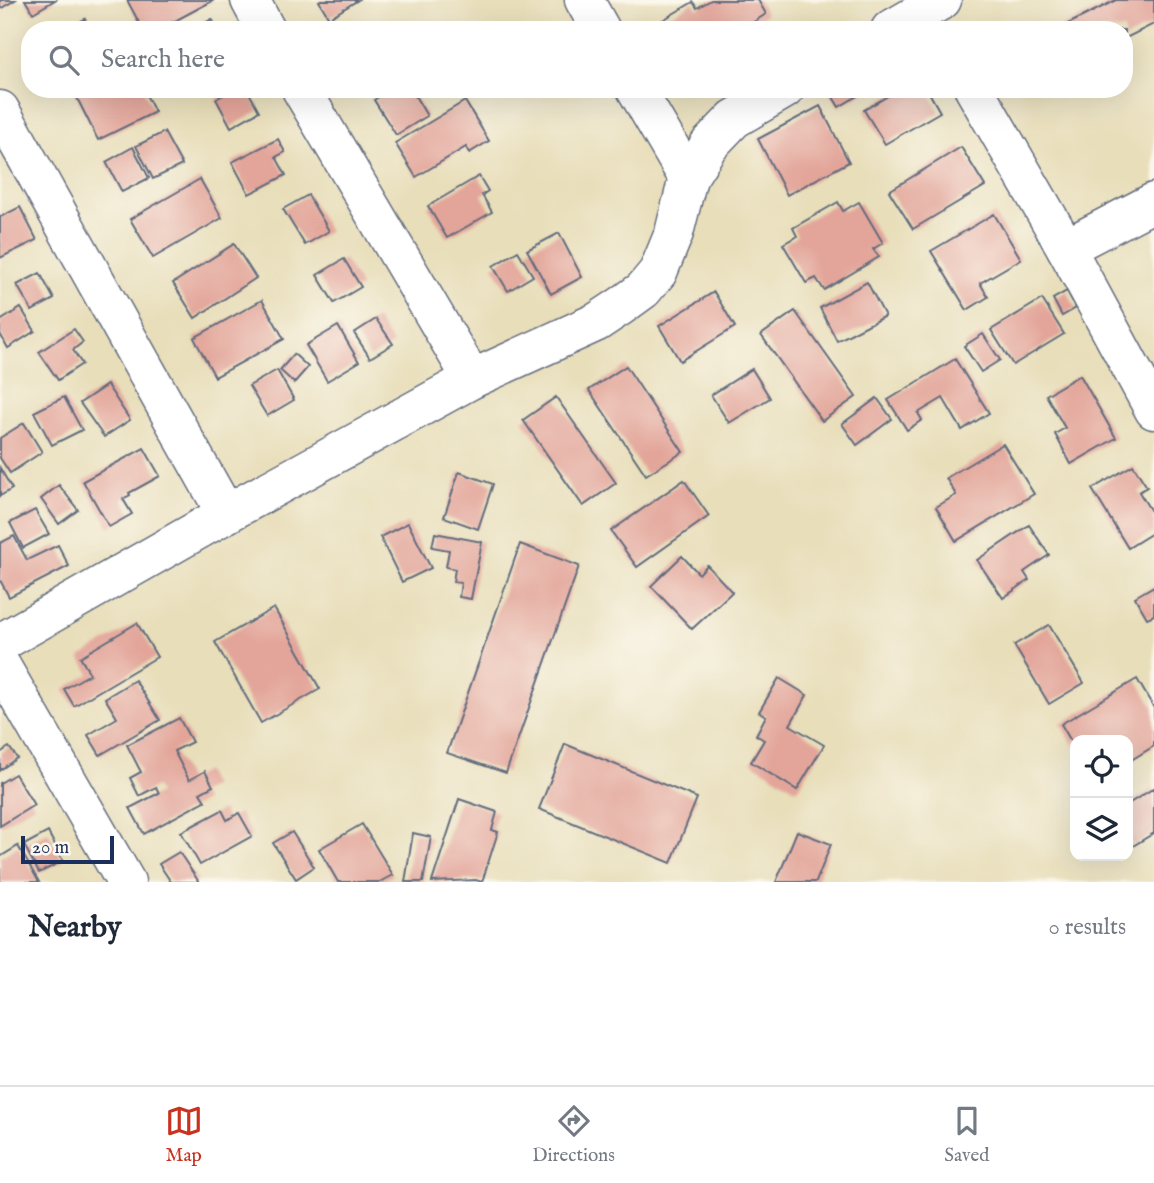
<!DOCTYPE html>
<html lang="en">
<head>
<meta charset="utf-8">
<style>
	:root { --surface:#fff; --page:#f2f2f3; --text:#1f2937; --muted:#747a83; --line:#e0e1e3; --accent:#c8321e }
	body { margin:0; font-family:"IM FELL English",serif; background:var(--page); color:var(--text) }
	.controls { position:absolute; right:21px; bottom:21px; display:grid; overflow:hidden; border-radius:14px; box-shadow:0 7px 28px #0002 }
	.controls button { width:63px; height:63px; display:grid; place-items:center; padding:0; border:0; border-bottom:2px solid var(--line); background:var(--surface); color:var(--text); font:35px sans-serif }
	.scale { position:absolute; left:21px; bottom:18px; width:93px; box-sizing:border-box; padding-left:7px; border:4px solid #1b2f5e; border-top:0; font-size:19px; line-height:24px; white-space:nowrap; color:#1b2f5e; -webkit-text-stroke:5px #fbf7ec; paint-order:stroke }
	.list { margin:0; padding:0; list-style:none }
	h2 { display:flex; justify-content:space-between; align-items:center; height:91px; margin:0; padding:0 28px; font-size:30px }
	h2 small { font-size:23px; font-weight:400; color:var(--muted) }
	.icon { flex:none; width:38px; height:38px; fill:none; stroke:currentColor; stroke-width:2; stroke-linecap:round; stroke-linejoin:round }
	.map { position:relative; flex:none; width:1154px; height:882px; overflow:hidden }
	.search { position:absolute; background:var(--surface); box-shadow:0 7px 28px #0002; left:21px; right:21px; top:21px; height:77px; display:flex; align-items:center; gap:18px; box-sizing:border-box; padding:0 24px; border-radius:28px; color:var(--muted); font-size:26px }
	.sheet { height:203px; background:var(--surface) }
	nav { display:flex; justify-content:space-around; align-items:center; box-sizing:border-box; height:98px; border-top:2px solid var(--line); background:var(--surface); font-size:19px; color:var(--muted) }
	nav a { display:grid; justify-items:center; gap:4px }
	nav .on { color:var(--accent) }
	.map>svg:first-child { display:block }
	.building { fill:#e3a59a }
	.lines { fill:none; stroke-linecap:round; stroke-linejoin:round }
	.minor-casing { stroke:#636c7e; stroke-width:41 }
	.minor { stroke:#fff; stroke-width:38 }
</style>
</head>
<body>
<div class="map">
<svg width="1154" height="882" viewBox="0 0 1154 882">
	<rect width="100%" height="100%" fill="#fbf7ec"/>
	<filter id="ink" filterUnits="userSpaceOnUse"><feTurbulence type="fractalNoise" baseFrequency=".0143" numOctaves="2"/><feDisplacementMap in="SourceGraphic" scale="14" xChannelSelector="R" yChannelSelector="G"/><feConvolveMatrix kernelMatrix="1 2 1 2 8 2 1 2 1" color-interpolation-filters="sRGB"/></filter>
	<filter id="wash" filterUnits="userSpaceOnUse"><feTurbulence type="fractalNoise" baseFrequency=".00686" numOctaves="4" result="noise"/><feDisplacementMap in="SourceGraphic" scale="28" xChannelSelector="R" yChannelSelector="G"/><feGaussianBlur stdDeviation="1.57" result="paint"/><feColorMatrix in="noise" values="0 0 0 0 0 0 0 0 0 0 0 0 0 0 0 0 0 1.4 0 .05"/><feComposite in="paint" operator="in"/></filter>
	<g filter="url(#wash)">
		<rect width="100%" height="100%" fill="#e8deba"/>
		<g id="blocks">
			<g class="building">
				<polygon points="0,0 15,0 0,9"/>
				<polygon points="25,0 55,0 33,13"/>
				<polygon points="127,0 214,0 158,30 143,30"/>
				<polygon points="321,0 358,0 329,18 319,1"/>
				<polygon points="711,0 758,0 766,14 752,23 755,29 753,30 666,30 661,21 693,2 697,8"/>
				<polygon points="1116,0 1154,0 1154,24 1124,39 1124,30 1056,30"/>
				<polygon points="85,19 90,30 64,30"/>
				<polygon points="212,19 218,30 192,30"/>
				<polygon points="377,23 381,30 366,30"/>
				<polygon points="85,89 143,89 155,112 98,140 75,94"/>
				<polygon points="234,89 247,89 259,111 231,127 216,99"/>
				<polygon points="391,89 411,89 427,116 396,135 374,100"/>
				<polygon points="828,89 862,89 864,92 839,107"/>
				<polygon points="900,89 927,89 940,112 885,144 864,110"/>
				<polygon points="465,101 489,141 469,153 466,147 416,177 395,143"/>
				<polygon points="820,106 849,162 787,195 758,139"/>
				<polygon points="164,132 182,165 153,179 136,146"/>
				<polygon points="278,139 285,152 276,157 286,175 249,194 232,162"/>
				<polygon points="133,147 149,178 122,192 106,162"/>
				<polygon points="961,147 985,186 913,229 889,191"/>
				<polygon points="479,176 488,191 482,195 492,212 447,238 428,206"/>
				<polygon points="200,179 222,218 153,258 130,219"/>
				<polygon points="308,195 329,231 305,245 283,209"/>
				<polygon points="838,202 843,211 859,202 883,243 873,249 879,257 824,290 816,278 806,283 783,244 797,236 793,228"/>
				<polygon points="20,207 37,240 0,258 0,217"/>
				<polygon points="994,214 1021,259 980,283 988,297 967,310 931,251"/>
				<polygon points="559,233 582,277 551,294 527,250"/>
				<polygon points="234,244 256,278 195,318 173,283"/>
				<polygon points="518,251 533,276 508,291 493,266"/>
				<polygon points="344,259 361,287 334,303 317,275"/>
				<polygon points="40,273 54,299 32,311 17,285"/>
				<polygon points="867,282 885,316 837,341 820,308"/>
				<polygon points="1067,291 1076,308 1062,316 1053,299"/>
				<polygon points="714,292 735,327 680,361 659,326"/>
				<polygon points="1042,299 1064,334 1013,365 991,330"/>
				<polygon points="262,300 284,339 215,377 194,338"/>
				<polygon points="21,308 35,331 8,348 0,334 0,321"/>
				<polygon points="795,311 856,397 822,421 761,335"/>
				<polygon points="376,319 393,344 370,358 354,333"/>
				<polygon points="338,326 359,362 327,381 306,345"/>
				<polygon points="74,329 83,342 73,350 82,364 58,380 39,352"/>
				<polygon points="983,334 1000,360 981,372 964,346"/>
				<polygon points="294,354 308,367 294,383 280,370"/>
				<polygon points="955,359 989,413 962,430 943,398 918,413 922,420 907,430 888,400"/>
				<polygon points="626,366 683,452 646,475 589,390"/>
				<polygon points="752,369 770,398 729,423 711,395"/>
				<polygon points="277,370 294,400 267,416 249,386"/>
				<polygon points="1080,375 1116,438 1071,464 1055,434 1065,428 1046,395"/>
				<polygon points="107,385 130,420 104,437 80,403"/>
				<polygon points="64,397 82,430 52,445 34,412"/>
				<polygon points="556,397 616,483 583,506 523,420"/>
				<polygon points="877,398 892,419 857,445 842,424"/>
				<polygon points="24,423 42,452 10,473 0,458 0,438"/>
				<polygon points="1003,444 1034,494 956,541 936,507 956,495 946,478"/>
				<polygon points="144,448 160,476 129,493 130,495 123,499 132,514 109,527 83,481"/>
				<polygon points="1133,465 1147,487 1139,492 1154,516 1154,532 1128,548 1092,489"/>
				<polygon points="0,468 12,489 0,496"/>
				<polygon points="459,472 493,484 478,529 444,517"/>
				<polygon points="684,480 709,516 637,567 611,531"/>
				<polygon points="59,485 78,510 59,524 41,499"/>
				<polygon points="35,510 49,534 23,548 10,523"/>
				<polygon points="408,523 431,568 402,582 380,537"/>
				<polygon points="1029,525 1049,555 1024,572 1029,580 1003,598 977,560"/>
				<polygon points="435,533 482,542 471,599 459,597 461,583 453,582 455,569 446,567 449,550 432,547"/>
				<polygon points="14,536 27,560 58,545 69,566 9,597 0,580 0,543"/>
				<polygon points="520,544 579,566 506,773 447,753"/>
				<polygon points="682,556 699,574 707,565 732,592 692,629 651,586"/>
				<polygon points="1154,586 1154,615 1147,618 1135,597"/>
				<polygon points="274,608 320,689 261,723 215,642"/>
				<polygon points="137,623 157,657 74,706 64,689 90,674 80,657"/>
				<polygon points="1049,625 1084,683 1049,704 1014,645"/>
				<polygon points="779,678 807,695 790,725 824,745 797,790 751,762 764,740 756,735 766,716 759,712"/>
				<polygon points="1137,679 1154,708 1154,746 1128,762 1128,740 1075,740 1075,748 1061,724"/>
				<polygon points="135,680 160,720 100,755 88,735 117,718 105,698"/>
				<polygon points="179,718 192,742 174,751 189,780 205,771 213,786 200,793 205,801 144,834 130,808 159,793 156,787 139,796 130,778 141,772 127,745"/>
				<polygon points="565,744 697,798 671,863 539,809"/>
				<polygon points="9,747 17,758 0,770 0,753"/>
				<polygon points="15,774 34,805 0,826 0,783"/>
				<polygon points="1154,788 1154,833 1133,846 1128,838 1128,804"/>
				<polygon points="459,799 497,812 492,830 498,832 482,882 476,880 432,882"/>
				<polygon points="222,810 227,820 239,813 252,836 200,865 181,832"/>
				<polygon points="362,824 393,875 380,882 338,882 319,849"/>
				<polygon points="797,831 831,844 816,882 776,882"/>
				<polygon points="48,832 63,861 39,873 24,845"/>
				<polygon points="292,832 314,867 296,879 273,843"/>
				<polygon points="413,833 431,837 423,882 405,882"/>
				<polygon points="18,846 39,882 0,882 0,857"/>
				<polygon points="179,852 199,882 171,882 159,864"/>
			</g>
		</g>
	</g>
	<g filter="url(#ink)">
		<use href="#blocks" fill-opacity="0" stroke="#636c7e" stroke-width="2"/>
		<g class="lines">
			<defs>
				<g id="minor">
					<polyline points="250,0 266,30"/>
					<polyline points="584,0 601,30"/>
					<polyline points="890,30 942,0"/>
					<polyline points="301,89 472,379"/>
					<polyline points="636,89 688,178"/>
					<polyline points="974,89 1066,248 1154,410"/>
					<polyline points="0,110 226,514"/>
					<polyline points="1066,248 1154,202"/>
					<polyline points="0,643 226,514 472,379 597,322 621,306 643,290 658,272 674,233 688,178 709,145 734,119 785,89"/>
					<polyline points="0,664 126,882"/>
				</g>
			</defs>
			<use href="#minor" class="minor-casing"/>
			<use href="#minor" class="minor"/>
		</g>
	</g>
</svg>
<div class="controls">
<button><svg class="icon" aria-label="locate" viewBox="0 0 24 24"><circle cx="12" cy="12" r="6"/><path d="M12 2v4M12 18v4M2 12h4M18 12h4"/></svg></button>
<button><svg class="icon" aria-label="layers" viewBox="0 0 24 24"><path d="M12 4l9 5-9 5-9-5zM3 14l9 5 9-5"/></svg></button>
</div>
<div class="scale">20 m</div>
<div class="search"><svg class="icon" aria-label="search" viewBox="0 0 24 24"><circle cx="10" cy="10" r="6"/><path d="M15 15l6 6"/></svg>Search here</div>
</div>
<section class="sheet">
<h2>Nearby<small>0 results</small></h2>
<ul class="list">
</ul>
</section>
<nav>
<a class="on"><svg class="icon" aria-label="map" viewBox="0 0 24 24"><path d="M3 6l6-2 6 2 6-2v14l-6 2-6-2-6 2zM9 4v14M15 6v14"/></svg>Map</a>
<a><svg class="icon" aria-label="directions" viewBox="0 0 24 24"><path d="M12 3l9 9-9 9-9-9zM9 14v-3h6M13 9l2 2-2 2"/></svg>Directions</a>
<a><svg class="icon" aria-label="saved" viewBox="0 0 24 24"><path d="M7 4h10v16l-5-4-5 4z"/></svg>Saved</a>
</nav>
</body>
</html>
